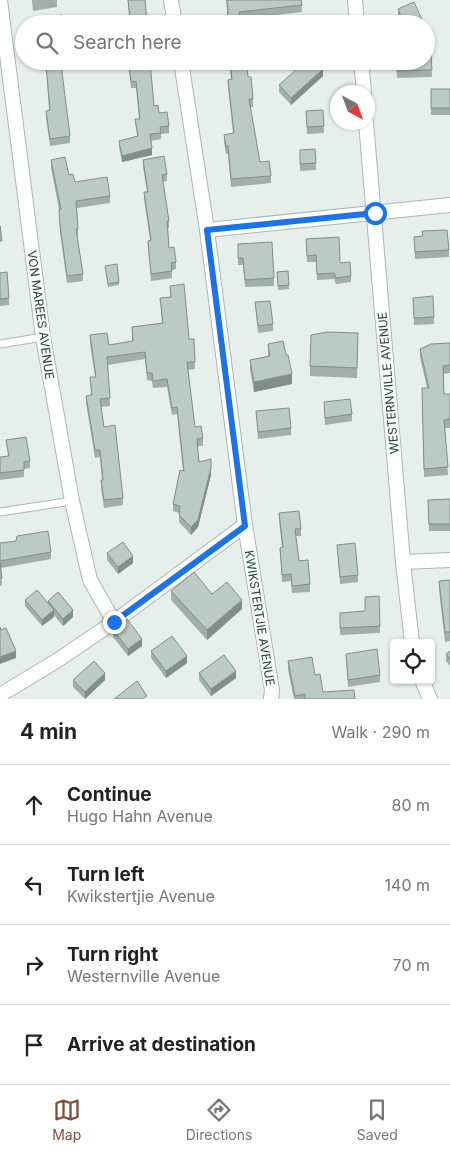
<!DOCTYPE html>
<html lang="en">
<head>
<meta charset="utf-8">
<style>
	:root { --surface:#fff; --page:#f6f6f6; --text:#222; --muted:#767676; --line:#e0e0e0; --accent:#804e3d }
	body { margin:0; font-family:Inter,sans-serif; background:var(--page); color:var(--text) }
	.controls { position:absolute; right:15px; bottom:15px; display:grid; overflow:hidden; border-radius:5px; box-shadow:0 1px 4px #0004 }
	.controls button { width:45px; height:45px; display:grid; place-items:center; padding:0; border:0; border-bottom:1px solid var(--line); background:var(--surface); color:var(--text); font:25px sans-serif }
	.compass { position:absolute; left:330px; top:85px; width:45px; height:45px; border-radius:50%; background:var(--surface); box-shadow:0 1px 4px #0004; rotate:139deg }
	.stop { position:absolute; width:15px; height:15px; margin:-11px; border:4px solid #1a73e8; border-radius:50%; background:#fff }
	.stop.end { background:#1a73e8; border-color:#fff; box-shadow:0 1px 5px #0008 }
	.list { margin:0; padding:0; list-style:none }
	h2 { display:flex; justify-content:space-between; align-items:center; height:65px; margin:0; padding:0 20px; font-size:21px }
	h2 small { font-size:16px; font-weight:400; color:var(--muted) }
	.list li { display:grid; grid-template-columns:32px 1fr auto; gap:15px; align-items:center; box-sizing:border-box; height:80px; padding:0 20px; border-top:1px solid var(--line) }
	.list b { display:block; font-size:19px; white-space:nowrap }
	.list p { margin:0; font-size:16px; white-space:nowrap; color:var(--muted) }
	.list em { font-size:16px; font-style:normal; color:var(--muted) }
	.icon { flex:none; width:28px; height:28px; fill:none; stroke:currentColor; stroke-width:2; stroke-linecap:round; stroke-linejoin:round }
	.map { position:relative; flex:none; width:450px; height:699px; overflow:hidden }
	.search { position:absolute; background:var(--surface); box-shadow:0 1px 4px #0004; left:15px; right:15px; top:15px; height:55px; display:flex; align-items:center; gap:12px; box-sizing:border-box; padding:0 18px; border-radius:28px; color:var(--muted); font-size:19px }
	.sheet { height:385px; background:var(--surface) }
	nav { display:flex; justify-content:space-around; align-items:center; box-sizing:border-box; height:70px; border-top:1px solid var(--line); background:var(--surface); font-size:14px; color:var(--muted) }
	nav a { display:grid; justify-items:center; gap:2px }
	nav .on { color:var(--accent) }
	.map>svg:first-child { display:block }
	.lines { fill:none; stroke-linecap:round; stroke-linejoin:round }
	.lane-casing { stroke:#a8b8b2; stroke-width:9 }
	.street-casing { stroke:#a8b8b2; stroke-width:16 }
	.lane { stroke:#fff; stroke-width:7 }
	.street { stroke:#fff; stroke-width:14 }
	.wall { fill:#a1aea9 }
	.shaded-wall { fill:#838d89 }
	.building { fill:#bbcac4; stroke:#838d89 }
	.route { stroke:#1a73e8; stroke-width:6 }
	.labels { text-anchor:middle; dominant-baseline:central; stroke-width:4.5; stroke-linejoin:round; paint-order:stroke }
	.street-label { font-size:12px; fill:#24423a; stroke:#f7fbf9 }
</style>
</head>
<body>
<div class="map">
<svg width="450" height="699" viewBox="0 0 450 699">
	<rect width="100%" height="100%" fill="#e6efeb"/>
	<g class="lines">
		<defs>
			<g id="lane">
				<polyline points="0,344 43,337"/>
				<polyline points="0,512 72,501"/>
			</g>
			<g id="street">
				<polyline points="0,0 43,337 72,501 90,580 114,622"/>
				<polyline points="171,0 175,24"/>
				<polyline points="355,0 357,24"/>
				<polyline points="181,61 207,230 245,525 272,690 271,699"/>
				<polyline points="361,61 364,92"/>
				<polyline points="366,122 403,562 412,643"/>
				<polyline points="207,230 450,205"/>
				<polyline points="403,562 450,560"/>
				<polyline points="422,680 430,699"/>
				<polyline points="0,695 58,660 114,622 245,525"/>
			</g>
		</defs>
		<use href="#lane" class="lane-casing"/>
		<use href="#street" class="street-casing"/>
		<use href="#lane" class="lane"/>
		<use href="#street" class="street"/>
	</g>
	<g class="wall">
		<polygon points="32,0 57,0 57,7 33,11"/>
		<polygon points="128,0 147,21 147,24 130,24 128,7"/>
		<polygon points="226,0 301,0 302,12 240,19 241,24 228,24"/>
		<polygon points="398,9 424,24 401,24 398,16"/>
		<polygon points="431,54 432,77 397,78 396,61"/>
		<polygon points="135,61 150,61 154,106 169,126 169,133 161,134 161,139 151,141 152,155 122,162 119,147 119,141 137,136 135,119 139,119 136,88 131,88 129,71 129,65 135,64"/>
		<polygon points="229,61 246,61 248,77 253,99 253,107 250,107 260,162 271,176 271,183 231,187 228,154 226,154 224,142 224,135 233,133 228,88 228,80 231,80"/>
		<polygon points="46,65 70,136 70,143 50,146 46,118 46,111 49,110"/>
		<polygon points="323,76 291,105 279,92 279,85"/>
		<rect x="431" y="89" width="19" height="26"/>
		<polygon points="323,110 324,133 307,134 306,111"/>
		<polygon points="315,149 316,170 300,171 300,150"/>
		<polygon points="51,160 69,175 75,182 110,196 110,203 77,208 78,229 78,236 77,236 83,274 83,281 67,283 60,232 59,216 59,209 51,168"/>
		<polygon points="143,160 167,174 167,181 163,182 169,221 169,228 168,228 169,248 176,262 176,269 172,270 172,278 151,281 148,248 148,241 150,240 144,199 144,192 147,192 143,167"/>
		<polygon points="422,231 449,250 449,257 415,259 414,237 422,236"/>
		<polygon points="306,239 340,263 351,276 351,282 336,284 334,279 317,280 316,262 307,262"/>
		<polygon points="238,244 274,278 274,286 245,287 243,265 238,265"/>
		<polygon points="105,266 119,282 119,285 108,287"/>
		<polygon points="288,271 289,289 278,290 277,272"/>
		<polygon points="0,273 9,298 9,305 0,306"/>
		<polygon points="170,286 189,339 194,339 195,369 188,370 195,427 203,438 203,446 197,446 199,462 211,475 198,527 191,535 179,522 179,513 173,511 173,504 183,471 177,414 172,415 167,387 153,388 152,381 147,380 145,359 108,365 110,406 101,407 104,427 123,498 123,505 104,508 101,488 101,480 102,480 100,457 95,458 86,403 86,396 91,395 90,377 95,377 90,343 90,335 109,345 132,341 132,327 162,323 160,298 170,297"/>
		<polygon points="413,298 434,317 434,324 414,325"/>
		<polygon points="255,302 273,324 273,331 258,333"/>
		<polygon points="358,343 357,378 310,376 310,366"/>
		<polygon points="450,343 450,373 444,374 444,394 450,394 450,428 445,428 448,475 424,477 422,388 427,388 420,357 420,349"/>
		<polygon points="268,344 286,355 292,384 254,392 250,370 250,360 268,356"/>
		<polygon points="324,402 352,414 352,421 325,425"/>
		<polygon points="256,411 291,428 291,435 258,439"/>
		<polygon points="6,440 30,461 30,468 24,469 24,477 0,480 0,457 8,456"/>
		<polygon points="450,499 450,531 429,531 428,500"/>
		<polygon points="279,513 301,529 301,536 296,536 299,561 310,584 310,592 292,593 291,581 282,582 280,548 282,547 279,520"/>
		<polygon points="0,543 51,552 51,559 1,568 2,585 0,586"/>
		<polygon points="337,545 358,575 358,582 340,584"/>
		<polygon points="107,553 133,563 118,574 107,560"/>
		<polygon points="450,580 450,641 445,642 439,590 439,581"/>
		<polygon points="171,591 212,594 242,609 207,640 171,600"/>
		<polygon points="365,597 380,626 380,633 340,635 340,613 365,611"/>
		<polygon points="25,600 48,603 48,601 73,617 63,626 54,615 54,617 42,626 25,606"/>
		<polygon points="113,630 142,646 128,656 113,637"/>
		<polygon points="151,651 187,663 166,678 151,658"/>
		<polygon points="450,651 450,666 446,661 446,654"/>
		<polygon points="346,654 380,675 380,682 348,687"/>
		<polygon points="288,661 315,675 323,692 355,699 294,699 288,670"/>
		<polygon points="199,673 236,678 211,696 199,680"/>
		<polygon points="73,680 105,680 85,699 73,687"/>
	</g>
	<g class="shaded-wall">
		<polygon points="323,69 323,76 291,105 291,98"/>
		<polygon points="152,148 152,155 122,162 122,156"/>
		<polygon points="292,374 292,384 254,392 254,382"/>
		<polygon points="211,468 211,475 198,527 191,535 191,527"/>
		<polygon points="133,556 133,563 118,574 118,567"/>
		<polygon points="242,600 242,609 207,640 207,630"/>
		<polygon points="54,610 54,617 42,626 42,620"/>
		<polygon points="73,610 73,617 63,626 63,619"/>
		<polygon points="142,639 142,646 128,656 128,649"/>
		<polygon points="16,651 16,658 0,664 0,657"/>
		<polygon points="187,656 187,663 166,678 166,671"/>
		<polygon points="236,671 236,678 211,696 211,689"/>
		<polygon points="105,673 105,680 85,699 85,692"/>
	</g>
	<g class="building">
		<polygon points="128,0 145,0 147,21 131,24"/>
		<polygon points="227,0 301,0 302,5 239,12 241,24 229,24"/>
		<polygon points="414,2 424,24 404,24 398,9"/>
		<polygon points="60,15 72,17 74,24 59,24"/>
		<polygon points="431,54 432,70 397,71 397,61 426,61 426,55"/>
		<polygon points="136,61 150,61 154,106 158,105 159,113 167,112 169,126 160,127 161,133 150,134 152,148 122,156 119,141 138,136 135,119 140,119 136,81 131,82 129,65 136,64"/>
		<polygon points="230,61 246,61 248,77 251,77 253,99 249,99 260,162 269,161 271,176 231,179 228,146 226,146 224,135 234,133 228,80 232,79"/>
		<polygon points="306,61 317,61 323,69 291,98 279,85"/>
		<polygon points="61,64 70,136 50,139 46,111 50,110 46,65"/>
		<rect x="431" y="89" width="19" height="19"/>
		<polygon points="323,110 324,126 307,127 306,111"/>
		<polygon points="315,149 316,163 300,164 300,150"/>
		<polygon points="164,156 167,174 162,175 169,221 167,221 169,248 174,247 176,262 171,263 172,271 151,274 148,241 151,240 144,192 148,192 143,160"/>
		<polygon points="65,157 69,175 73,174 75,182 107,177 110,196 76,201 78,229 76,229 83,274 67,276 60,225 59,209 61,209 51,160"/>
		<polygon points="0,226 2,241 0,241"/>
		<polygon points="447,230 449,250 415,252 414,237 423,236 422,231"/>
		<polygon points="339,237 340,263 350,262 351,276 336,278 334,273 317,274 316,255 307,256 306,239"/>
		<polygon points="272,242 274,278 245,280 243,258 238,258 238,244"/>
		<polygon points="117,264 119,282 108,284 105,266"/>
		<polygon points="288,271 289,285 278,286 277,272"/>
		<polygon points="7,272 9,298 0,299 0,273"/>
		<polygon points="184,284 189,339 194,339 195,362 187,362 195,427 201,426 203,438 197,439 199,462 211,459 211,468 198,520 191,527 179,515 180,506 173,504 180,470 184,471 177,407 172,408 167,379 153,381 152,373 147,373 145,352 107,357 110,398 100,399 104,427 115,425 123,498 104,500 101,480 103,480 100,450 95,450 86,396 92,395 90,377 96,377 90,335 107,333 109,345 133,341 132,327 163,323 160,298 171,297 170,286"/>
		<polygon points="433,296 434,317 414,318 413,298"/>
		<polygon points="270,301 273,324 258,326 255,302"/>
		<polygon points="327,332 358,333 357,368 310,366 311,335"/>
		<polygon points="283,341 286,355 288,355 292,374 254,382 250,360 270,356 268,344"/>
		<polygon points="450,343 450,365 443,366 444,394 450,394 450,419 444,420 448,467 424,469 422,388 429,388 420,349 431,344"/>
		<polygon points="350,399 352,414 325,418 324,402"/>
		<polygon points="289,408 291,428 258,432 256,411"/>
		<polygon points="26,437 30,461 24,462 24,470 0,473 0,457 9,456 6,440"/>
		<polygon points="450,499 450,524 429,524 428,500"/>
		<polygon points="299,511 301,529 295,529 299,561 308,560 310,584 292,586 291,574 282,575 280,548 283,547 279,513"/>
		<polygon points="48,531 51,552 0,561 0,543 16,541 17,536"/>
		<polygon points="123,542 133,556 118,567 107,553"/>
		<polygon points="355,543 358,575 340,577 337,545"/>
		<polygon points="0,562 2,578 0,578"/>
		<polygon points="194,572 212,594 227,582 242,600 207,630 171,591"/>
		<polygon points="450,580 450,632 445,632 439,581"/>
		<polygon points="37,590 54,610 42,620 25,600"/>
		<polygon points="58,592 73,610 63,619 48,601"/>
		<polygon points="379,596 380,626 340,628 340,613 365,611 365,597"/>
		<polygon points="127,619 142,639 128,649 113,630"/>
		<polygon points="0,627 1,630 6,628 16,651 0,657"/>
		<polygon points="172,636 187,656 166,671 151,651"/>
		<polygon points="377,649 380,675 348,680 346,654"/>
		<polygon points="450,651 450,659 446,654"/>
		<polygon points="224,655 236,671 211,689 199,673"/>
		<polygon points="312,657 315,675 320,674 323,692 354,690 355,699 305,699 305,694 295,696 288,661"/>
		<polygon points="94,661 105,673 85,692 73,680"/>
		<polygon points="137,681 147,696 142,699 114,699"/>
	</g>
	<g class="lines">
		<polyline class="route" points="114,622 245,526 207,230 375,213"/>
	</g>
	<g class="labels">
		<g class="street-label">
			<text transform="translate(41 315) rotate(82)">VON MAREES AVENUE</text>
			<text transform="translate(388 383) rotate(-95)">WESTERNVILLE AVENUE</text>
			<text transform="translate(260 618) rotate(81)">KWIKSTERTJIE AVENUE</text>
		</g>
	</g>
</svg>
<div class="controls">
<button><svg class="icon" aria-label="locate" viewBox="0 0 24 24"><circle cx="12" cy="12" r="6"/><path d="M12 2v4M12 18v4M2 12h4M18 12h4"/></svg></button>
</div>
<svg class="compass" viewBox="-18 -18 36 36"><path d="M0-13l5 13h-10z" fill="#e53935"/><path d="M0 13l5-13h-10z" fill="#767676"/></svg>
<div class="stop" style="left:375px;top:213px"></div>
<div class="stop end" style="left:114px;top:622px"></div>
<div class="search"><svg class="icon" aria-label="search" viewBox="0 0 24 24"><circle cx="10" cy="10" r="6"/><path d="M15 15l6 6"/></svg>Search here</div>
</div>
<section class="sheet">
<h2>4 min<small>Walk · 290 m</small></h2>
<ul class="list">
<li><svg class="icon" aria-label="ahead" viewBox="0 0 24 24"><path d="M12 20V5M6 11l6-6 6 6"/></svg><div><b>Continue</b><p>Hugo Hahn Avenue</p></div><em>80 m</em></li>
<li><svg class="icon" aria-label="left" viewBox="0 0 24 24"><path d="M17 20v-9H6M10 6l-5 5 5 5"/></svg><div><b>Turn left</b><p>Kwikstertjie Avenue</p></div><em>140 m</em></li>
<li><svg class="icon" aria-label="right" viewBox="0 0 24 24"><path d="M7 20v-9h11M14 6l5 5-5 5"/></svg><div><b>Turn right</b><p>Westernville Avenue</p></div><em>70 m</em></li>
<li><svg class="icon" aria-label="arrive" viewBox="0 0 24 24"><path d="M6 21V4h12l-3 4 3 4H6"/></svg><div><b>Arrive at destination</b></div></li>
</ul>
</section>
<nav>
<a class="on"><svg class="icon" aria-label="map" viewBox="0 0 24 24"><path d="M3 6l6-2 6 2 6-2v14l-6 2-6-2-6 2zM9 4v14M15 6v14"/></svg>Map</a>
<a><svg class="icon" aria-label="directions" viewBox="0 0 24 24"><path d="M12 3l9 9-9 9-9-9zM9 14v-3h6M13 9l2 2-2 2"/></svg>Directions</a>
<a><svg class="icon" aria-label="saved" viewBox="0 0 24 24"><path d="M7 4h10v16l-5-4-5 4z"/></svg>Saved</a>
</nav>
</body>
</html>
